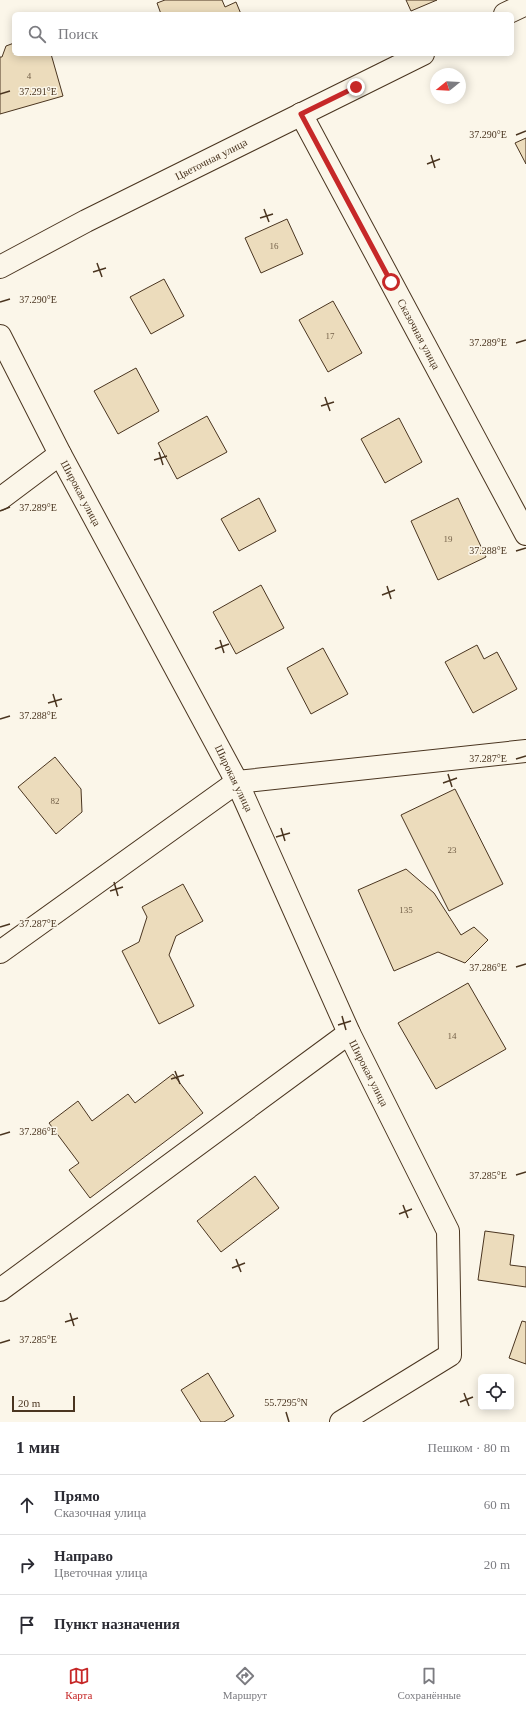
<!DOCTYPE html>
<html lang="ru">
<head>
<meta charset="utf-8">
<style>
	:root { --surface:#fff; --page:#f7f7f7; --text:#2b2b33; --muted:#7c7c81; --line:#e1e1e2; --accent:#c62828 }
	body { margin:0; font-family:Georgia,serif; background:var(--page); color:var(--text) }
	.controls { position:absolute; right:12px; bottom:12px; display:grid; overflow:hidden; border-radius:6px; box-shadow:0 2px 10px #0003 }
	.controls button { width:36px; height:36px; display:grid; place-items:center; padding:0; border:0; border-bottom:1px solid var(--line); background:var(--surface); color:var(--text); font:20px sans-serif }
	.compass { position:absolute; left:430px; top:68px; width:36px; height:36px; border-radius:50%; background:var(--surface); box-shadow:0 2px 10px #0003; rotate:252deg }
	.scale { position:absolute; left:12px; bottom:10px; width:63px; box-sizing:border-box; padding-left:4px; border:2px solid #4a3520; border-top:0; font-size:11px; line-height:14px; white-space:nowrap; color:#4a3520; -webkit-text-stroke:3px #fbf6e9; paint-order:stroke }
	.stop { position:absolute; width:12px; height:12px; margin:-9px; border:3px solid #c62828; border-radius:50%; background:#fff }
	.stop.end { background:#c62828; border-color:#fff; box-shadow:0 1px 4px #0008 }
	.list { margin:0; padding:0; list-style:none }
	h2 { display:flex; justify-content:space-between; align-items:center; height:52px; margin:0; padding:0 16px; font-size:17px }
	h2 small { font-size:13px; font-weight:400; color:var(--muted) }
	.list li { display:grid; grid-template-columns:26px 1fr auto; gap:12px; align-items:center; box-sizing:border-box; height:60px; padding:0 16px; border-top:1px solid var(--line) }
	.list b { display:block; font-size:15px; white-space:nowrap }
	.list p { margin:0; font-size:13px; white-space:nowrap; color:var(--muted) }
	.list em { font-size:13px; font-style:normal; color:var(--muted) }
	.icon { flex:none; width:22px; height:22px; fill:none; stroke:currentColor; stroke-width:2; stroke-linecap:round; stroke-linejoin:round }
	.map { position:relative; flex:none; width:526px; height:1422px; overflow:hidden }
	.search { position:absolute; background:var(--surface); box-shadow:0 2px 10px #0003; left:12px; right:12px; top:12px; height:44px; display:flex; align-items:center; gap:10px; box-sizing:border-box; padding:0 14px; border-radius:6px; color:var(--muted); font-size:15px }
	.sheet { height:232px; background:var(--surface) }
	nav { display:flex; justify-content:space-around; align-items:center; box-sizing:border-box; height:56px; border-top:1px solid var(--line); background:var(--surface); font-size:11px; color:var(--muted) }
	nav a { display:grid; justify-items:center; gap:2px }
	nav .on { color:var(--accent) }
	.map>svg:first-child { display:block }
	.building { fill:#ecdcbc; stroke:#4a3520 }
	.lines { fill:none; stroke-linecap:round; stroke-linejoin:round }
	.minor-casing { stroke:#4a3520; stroke-width:24 }
	.minor { stroke:#fbf6e9; stroke-width:22 }
	.route { stroke:#c62828; stroke-width:5 }
	.ticks { fill:none; stroke:#4a3520; stroke-width:1.5 }
	.labels { text-anchor:middle; dominant-baseline:central; stroke-width:3; stroke-linejoin:round; paint-order:stroke }
	.number-label { font-size:9px; fill:#725f47 }
	.street-label { font-size:11px; fill:#4a3520; stroke:#fbf6e9 }
	.ticks-label { font-size:10px; text-anchor:middle; fill:#4a3520; stroke:#fbf6e9; stroke-width:3; stroke-linejoin:round; paint-order:stroke }
</style>
</head>
<body>
<div class="map">
<svg width="526" height="1422" viewBox="0 0 526 1422">
	<rect width="100%" height="100%" fill="#fbf6e9"/>
	<g class="building">
		<polygon points="165,0 222,0 225,7 236,2 241,14 161,14 157,3"/>
		<polygon points="406,0 437,0 411,11"/>
		<polygon points="14,43 14,54 51,54 63,96 0,114 0,57 2,57 6,46"/>
		<polygon points="526,138 526,164 515,143"/>
		<polygon points="287,219 303,254 261,273 245,238"/>
		<polygon points="164,279 184,316 151,334 130,297"/>
		<polygon points="333,301 362,353 328,372 299,320"/>
		<polygon points="136,368 159,411 118,434 94,391"/>
		<polygon points="207,416 227,452 177,479 158,443"/>
		<polygon points="399,418 422,462 385,483 361,439"/>
		<polygon points="259,498 276,531 239,551 221,519"/>
		<polygon points="458,498 486,557 438,580 411,521"/>
		<polygon points="261,585 284,628 236,654 213,612"/>
		<polygon points="477,645 484,659 497,652 517,689 473,713 445,662"/>
		<polygon points="323,648 348,694 311,714 287,668"/>
		<polygon points="55,757 81,789 82,812 56,834 18,787"/>
		<polygon points="455,789 503,884 449,911 401,815"/>
		<polygon points="406,869 434,893 461,935 474,927 488,940 465,963 438,952 394,971 358,890"/>
		<polygon points="183,884 203,921 176,936 169,955 194,1006 159,1024 122,951 139,942 147,917 142,907"/>
		<polygon points="468,983 506,1049 436,1089 398,1023"/>
		<polygon points="173,1074 203,1113 90,1198 69,1170 79,1163 49,1123 78,1101 92,1121 128,1094 135,1103"/>
		<polygon points="255,1176 279,1208 221,1252 197,1221"/>
		<polygon points="485,1231 514,1235 510,1265 526,1267 526,1287 478,1280"/>
		<polygon points="522,1321 526,1322 526,1364 509,1358"/>
		<polygon points="208,1373 234,1416 224,1422 201,1422 181,1390"/>
	</g>
	<g class="lines">
		<defs>
			<g id="minor">
				<polyline points="505,14 526,4"/>
				<polyline points="301,114 526,534"/>
				<polyline points="0,267 86,221 423,54"/>
				<polyline points="0,336 60,454 237,782 349,1033 448,1231 450,1355 341,1422"/>
				<polyline points="0,499 60,454"/>
				<polyline points="0,952 237,782 526,751"/>
				<polyline points="0,1290 349,1033"/>
			</g>
		</defs>
		<use href="#minor" class="minor-casing"/>
		<use href="#minor" class="minor"/>
	</g>
	<g class="lines">
		<polyline class="route" points="356,87 301,114 391,282"/>
	</g>
	<path class="ticks" d="M0,94l10,-3M516,135l10,-4M431,155l4,13M427,164l13,-5M264,209l5,13M260,218l13,-4M97,263l5,14M93,272l13,-4M0,302l10,-3M516,343l10,-3M325,397l5,14M321,406l13,-4M159,452l4,13M154,460l13,-4M0,511l10,-4M516,551l10,-3M387,586l4,13M382,595l13,-5M220,640l4,13M215,649l14,-5M53,694l4,13M48,703l14,-4M0,719l10,-3M516,759l10,-3M448,774l4,13M443,783l14,-5M281,828l4,13M276,837l14,-4M114,882l4,14M110,891l13,-4M0,927l10,-3M516,967l10,-3M342,1016l4,14M338,1025l13,-4M175,1071l5,13M171,1079l13,-4M0,1135l10,-3M516,1175l10,-3M403,1205l5,13M399,1214l13,-5M236,1259l5,13M232,1268l13,-5M70,1313l4,13M65,1322l13,-4M0,1343l10,-3M464,1393l5,13M460,1402l13,-5M286,1412l3,10"/>
	<g class="labels">
		<g class="number-label">
			<text x="29" y="76">4</text>
			<text x="274" y="246">16</text>
			<text x="330" y="336">17</text>
			<text x="448" y="539">19</text>
			<text x="55" y="801">82</text>
			<text x="452" y="850">23</text>
			<text x="406" y="910">135</text>
			<text x="452" y="1036">14</text>
		</g>
		<g class="street-label">
			<text transform="translate(211 159) rotate(-27)">Цветочная улица</text>
			<text transform="translate(419 334) rotate(62)">Сказочная улица</text>
			<text transform="translate(81 493) rotate(62)">Широкая улица</text>
			<text transform="translate(234 778) rotate(64)">Широкая улица</text>
			<text transform="translate(369 1073) rotate(63)">Широкая улица</text>
		</g>
	</g>
	<g class="ticks-label">
		<text x="38" y="95">37.291°E</text>
		<text x="488" y="138">37.290°E</text>
		<text x="38" y="303">37.290°E</text>
		<text x="488" y="346">37.289°E</text>
		<text x="38" y="511">37.289°E</text>
		<text x="488" y="554">37.288°E</text>
		<text x="38" y="719">37.288°E</text>
		<text x="488" y="762">37.287°E</text>
		<text x="38" y="927">37.287°E</text>
		<text x="488" y="971">37.286°E</text>
		<text x="38" y="1135">37.286°E</text>
		<text x="488" y="1179">37.285°E</text>
		<text x="38" y="1343">37.285°E</text>
		<text x="286" y="1406">55.7295°N</text>
	</g>
</svg>
<div class="controls">
<button><svg class="icon" aria-label="locate" viewBox="0 0 24 24"><circle cx="12" cy="12" r="6"/><path d="M12 2v4M12 18v4M2 12h4M18 12h4"/></svg></button>
</div>
<svg class="compass" viewBox="-18 -18 36 36"><path d="M0-13l5 13h-10z" fill="#e53935"/><path d="M0 13l5-13h-10z" fill="#7c7c81"/></svg>
<div class="scale">20 m</div>
<div class="stop" style="left:391px;top:282px"></div>
<div class="stop end" style="left:356px;top:87px"></div>
<div class="search"><svg class="icon" aria-label="search" viewBox="0 0 24 24"><circle cx="10" cy="10" r="6"/><path d="M15 15l6 6"/></svg>Поиск</div>
</div>
<section class="sheet">
<h2>1 мин<small>Пешком · 80 m</small></h2>
<ul class="list">
<li><svg class="icon" aria-label="ahead" viewBox="0 0 24 24"><path d="M12 20V5M6 11l6-6 6 6"/></svg><div><b>Прямо</b><p>Сказочная улица</p></div><em>60 m</em></li>
<li><svg class="icon" aria-label="right" viewBox="0 0 24 24"><path d="M7 20v-9h11M14 6l5 5-5 5"/></svg><div><b>Направо</b><p>Цветочная улица</p></div><em>20 m</em></li>
<li><svg class="icon" aria-label="arrive" viewBox="0 0 24 24"><path d="M6 21V4h12l-3 4 3 4H6"/></svg><div><b>Пункт назначения</b></div></li>
</ul>
</section>
<nav>
<a class="on"><svg class="icon" aria-label="map" viewBox="0 0 24 24"><path d="M3 6l6-2 6 2 6-2v14l-6 2-6-2-6 2zM9 4v14M15 6v14"/></svg>Карта</a>
<a><svg class="icon" aria-label="directions" viewBox="0 0 24 24"><path d="M12 3l9 9-9 9-9-9zM9 14v-3h6M13 9l2 2-2 2"/></svg>Маршрут</a>
<a><svg class="icon" aria-label="saved" viewBox="0 0 24 24"><path d="M7 4h10v16l-5-4-5 4z"/></svg>Сохранённые</a>
</nav>
</body>
</html>
